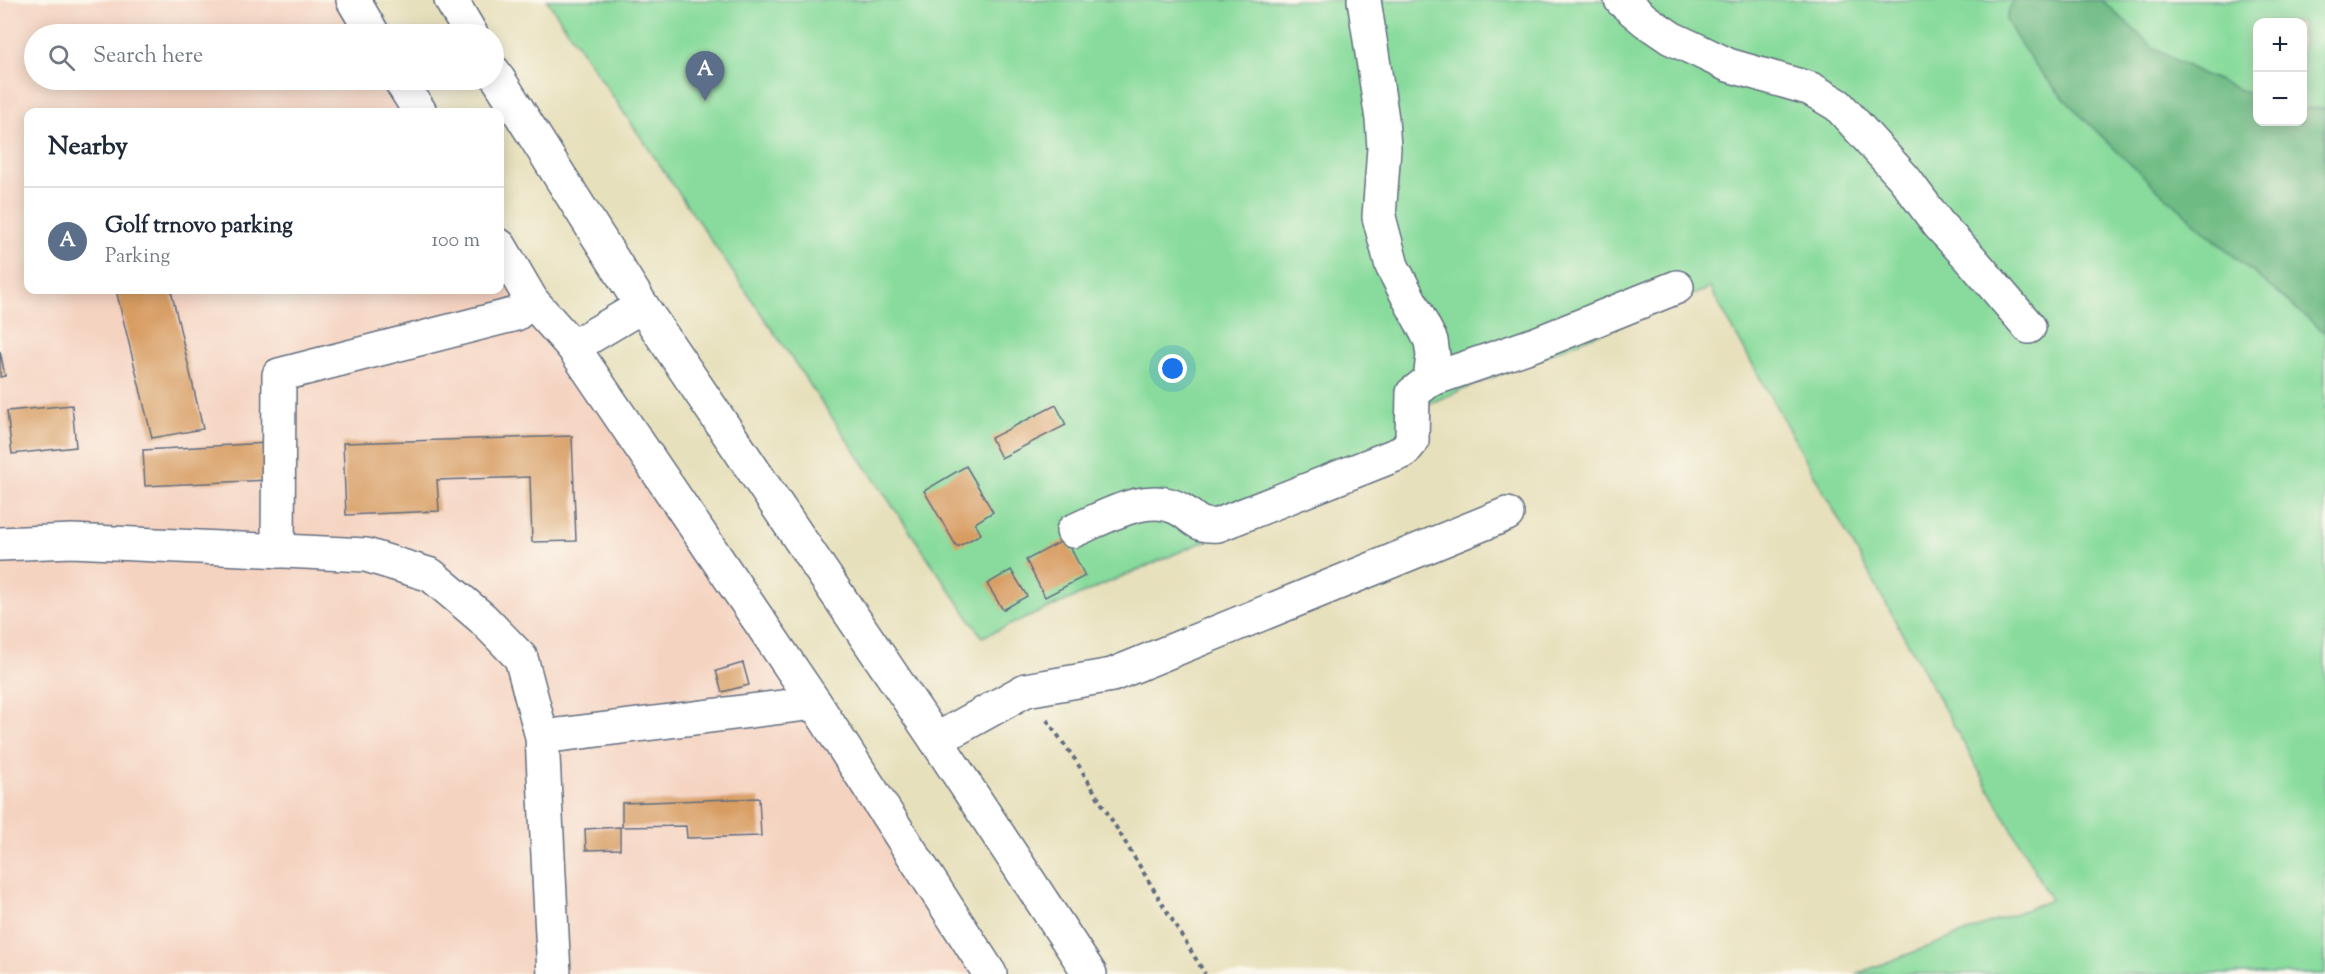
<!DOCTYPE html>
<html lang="en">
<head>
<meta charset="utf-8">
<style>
	:root { --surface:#fff; --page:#f6f6f7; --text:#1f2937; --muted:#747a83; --line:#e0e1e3; --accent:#d93025 }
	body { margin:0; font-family:"Sorts Mill Goudy",serif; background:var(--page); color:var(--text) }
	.controls { position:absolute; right:18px; top:18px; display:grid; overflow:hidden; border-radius:12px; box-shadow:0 3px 15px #0003 }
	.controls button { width:54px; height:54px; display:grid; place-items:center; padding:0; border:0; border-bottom:2px solid var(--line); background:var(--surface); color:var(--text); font:30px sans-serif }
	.you { position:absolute; left:1173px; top:369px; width:21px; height:21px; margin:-15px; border:4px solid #fff; border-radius:50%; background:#1a73e8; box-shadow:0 0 0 9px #1a73e833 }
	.badge { display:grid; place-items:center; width:39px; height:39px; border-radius:50%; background:var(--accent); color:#fff; font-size:20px; font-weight:700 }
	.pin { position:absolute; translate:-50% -50px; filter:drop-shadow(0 2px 3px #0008) }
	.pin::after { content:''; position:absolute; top:32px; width:21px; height:18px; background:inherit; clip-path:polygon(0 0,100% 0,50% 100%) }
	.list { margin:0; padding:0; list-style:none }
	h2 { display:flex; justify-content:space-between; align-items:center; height:78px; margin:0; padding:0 24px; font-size:26px }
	h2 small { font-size:20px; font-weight:400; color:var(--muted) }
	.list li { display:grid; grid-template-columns:39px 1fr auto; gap:18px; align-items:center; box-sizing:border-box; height:108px; padding:0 24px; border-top:2px solid var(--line) }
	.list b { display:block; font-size:22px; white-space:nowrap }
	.list p { margin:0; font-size:20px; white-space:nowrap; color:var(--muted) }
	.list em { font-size:20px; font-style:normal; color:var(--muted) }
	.icon { flex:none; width:33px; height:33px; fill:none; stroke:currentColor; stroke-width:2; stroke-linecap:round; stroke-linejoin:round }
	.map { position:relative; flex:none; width:2325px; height:974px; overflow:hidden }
	.search { position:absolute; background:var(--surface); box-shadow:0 3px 15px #0003; left:24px; top:24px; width:480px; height:66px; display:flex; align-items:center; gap:15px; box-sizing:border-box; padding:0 21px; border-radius:33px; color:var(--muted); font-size:22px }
	.panel { position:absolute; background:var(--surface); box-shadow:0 3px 15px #0003; left:24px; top:108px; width:480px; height:186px; border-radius:12px }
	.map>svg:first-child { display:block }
	.built { fill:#f5d3c1 }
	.green { fill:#88db9c; stroke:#52857d; stroke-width:1.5; fill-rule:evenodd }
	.forest { fill:#6ebb84; stroke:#447571; stroke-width:1.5 }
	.building { fill:#d89d63 }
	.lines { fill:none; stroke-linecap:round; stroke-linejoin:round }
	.minor-casing { stroke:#626d7f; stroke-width:36 }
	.path { stroke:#626d7f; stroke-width:4; stroke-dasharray:4.5 4.5; stroke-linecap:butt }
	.minor { stroke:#fff; stroke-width:33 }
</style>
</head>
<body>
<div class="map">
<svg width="2325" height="974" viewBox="0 0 2325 974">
	<rect width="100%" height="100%" fill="#fbf7ec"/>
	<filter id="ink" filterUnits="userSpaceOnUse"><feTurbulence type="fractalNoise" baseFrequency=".0167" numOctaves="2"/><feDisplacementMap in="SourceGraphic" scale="12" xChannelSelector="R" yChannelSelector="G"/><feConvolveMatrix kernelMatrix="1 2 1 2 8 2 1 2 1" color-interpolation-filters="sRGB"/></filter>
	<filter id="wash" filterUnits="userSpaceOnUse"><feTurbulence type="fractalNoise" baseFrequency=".008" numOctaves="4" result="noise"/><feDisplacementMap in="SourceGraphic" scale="24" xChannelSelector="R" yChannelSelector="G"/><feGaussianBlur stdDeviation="1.35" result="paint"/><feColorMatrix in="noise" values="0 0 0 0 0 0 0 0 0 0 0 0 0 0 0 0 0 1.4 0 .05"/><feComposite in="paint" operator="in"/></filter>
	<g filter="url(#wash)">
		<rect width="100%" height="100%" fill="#e7e0bc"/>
		<polygon class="built" points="0,0 338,0 359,34 34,34 34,80 386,80 406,112 28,112 28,290 500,290 500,268 801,702 976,974 0,974"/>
		<path class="green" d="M547,0h1778v974h-469l195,-74 -341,-612 -287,118 -2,42 -439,189zM2258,22h44v100h-44z"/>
		<path class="forest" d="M2015,0h87l54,50 49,25 52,22 1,25h44l1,-14 22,1v224c-70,-59 -141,-117 -207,-181 -42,-40 -84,-80 -112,-132l6,-18z"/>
		<g id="blocks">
			<g class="building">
				<polygon points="116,290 171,290 203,429 152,438"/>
				<polygon points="0,351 5,376 0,377"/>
				<polygon points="72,405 76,447 12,454 7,411"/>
				<polygon points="1056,405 1066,425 1001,458 991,438"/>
				<polygon points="572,436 576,541 532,542 530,477 437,480 439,511 346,515 343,443"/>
				<polygon points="267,443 270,480 145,486 143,450"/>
				<polygon points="966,466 993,512 975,523 981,534 957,547 924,491"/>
				<polygon points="1066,539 1085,576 1045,597 1026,560"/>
				<polygon points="1011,570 1027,596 1003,610 987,584"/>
				<polygon points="743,663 749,685 722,692 716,671"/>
				<polygon points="759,798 761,836 687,838 686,826 622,827 622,803"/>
				<polygon points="620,827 620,849 586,850 585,829"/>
			</g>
		</g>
	</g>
	<g filter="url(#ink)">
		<use href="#blocks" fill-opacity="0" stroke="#626d7f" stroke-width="1.5"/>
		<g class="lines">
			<defs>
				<g id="minor">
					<polyline points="353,0 373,34"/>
					<polyline points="451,0 471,34"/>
					<polyline points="1621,0 1646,21 1671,38 1699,51 1728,65 1811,89 1838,105 1904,178 1939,225 1971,259 2029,327"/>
					<polyline points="494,72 642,306 936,740 1090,974"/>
					<polyline points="400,80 420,112"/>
					<polyline points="500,246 532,301 573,347 815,703 990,974"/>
					<polyline points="573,347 642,306"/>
					<polyline points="1430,380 1538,343 1677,287"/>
					<path d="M1073,531c31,-13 75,-41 108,-21 15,9 16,17 37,15l185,-73 9,-11 1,-48 17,-13 3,-24 -2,-15 -39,-75 -13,-49 5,-69 -2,-29 -18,-119"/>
					<polyline points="0,544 72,541 366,555 431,575 482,618 521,658 542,737 554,974"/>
					<polyline points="278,551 279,375 516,314 532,301"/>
					<polyline points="542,737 815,703"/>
					<polyline points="936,740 1026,690 1112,675 1507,514"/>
				</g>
			</defs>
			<use href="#minor" class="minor-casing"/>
			<polyline class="path" points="1047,720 1076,761 1205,974"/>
			<use href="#minor" class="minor"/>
		</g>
	</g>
</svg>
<div class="controls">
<button>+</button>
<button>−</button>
</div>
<div class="you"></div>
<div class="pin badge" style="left:705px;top:101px;background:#5c6f8a">A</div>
<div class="search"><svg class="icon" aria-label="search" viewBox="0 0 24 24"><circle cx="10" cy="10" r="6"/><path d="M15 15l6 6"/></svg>Search here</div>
<section class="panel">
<h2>Nearby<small></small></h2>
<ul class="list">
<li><span class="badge" style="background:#5c6f8a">A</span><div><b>Golf trnovo parking</b><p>Parking</p></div><em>100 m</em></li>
</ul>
</section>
</div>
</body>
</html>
